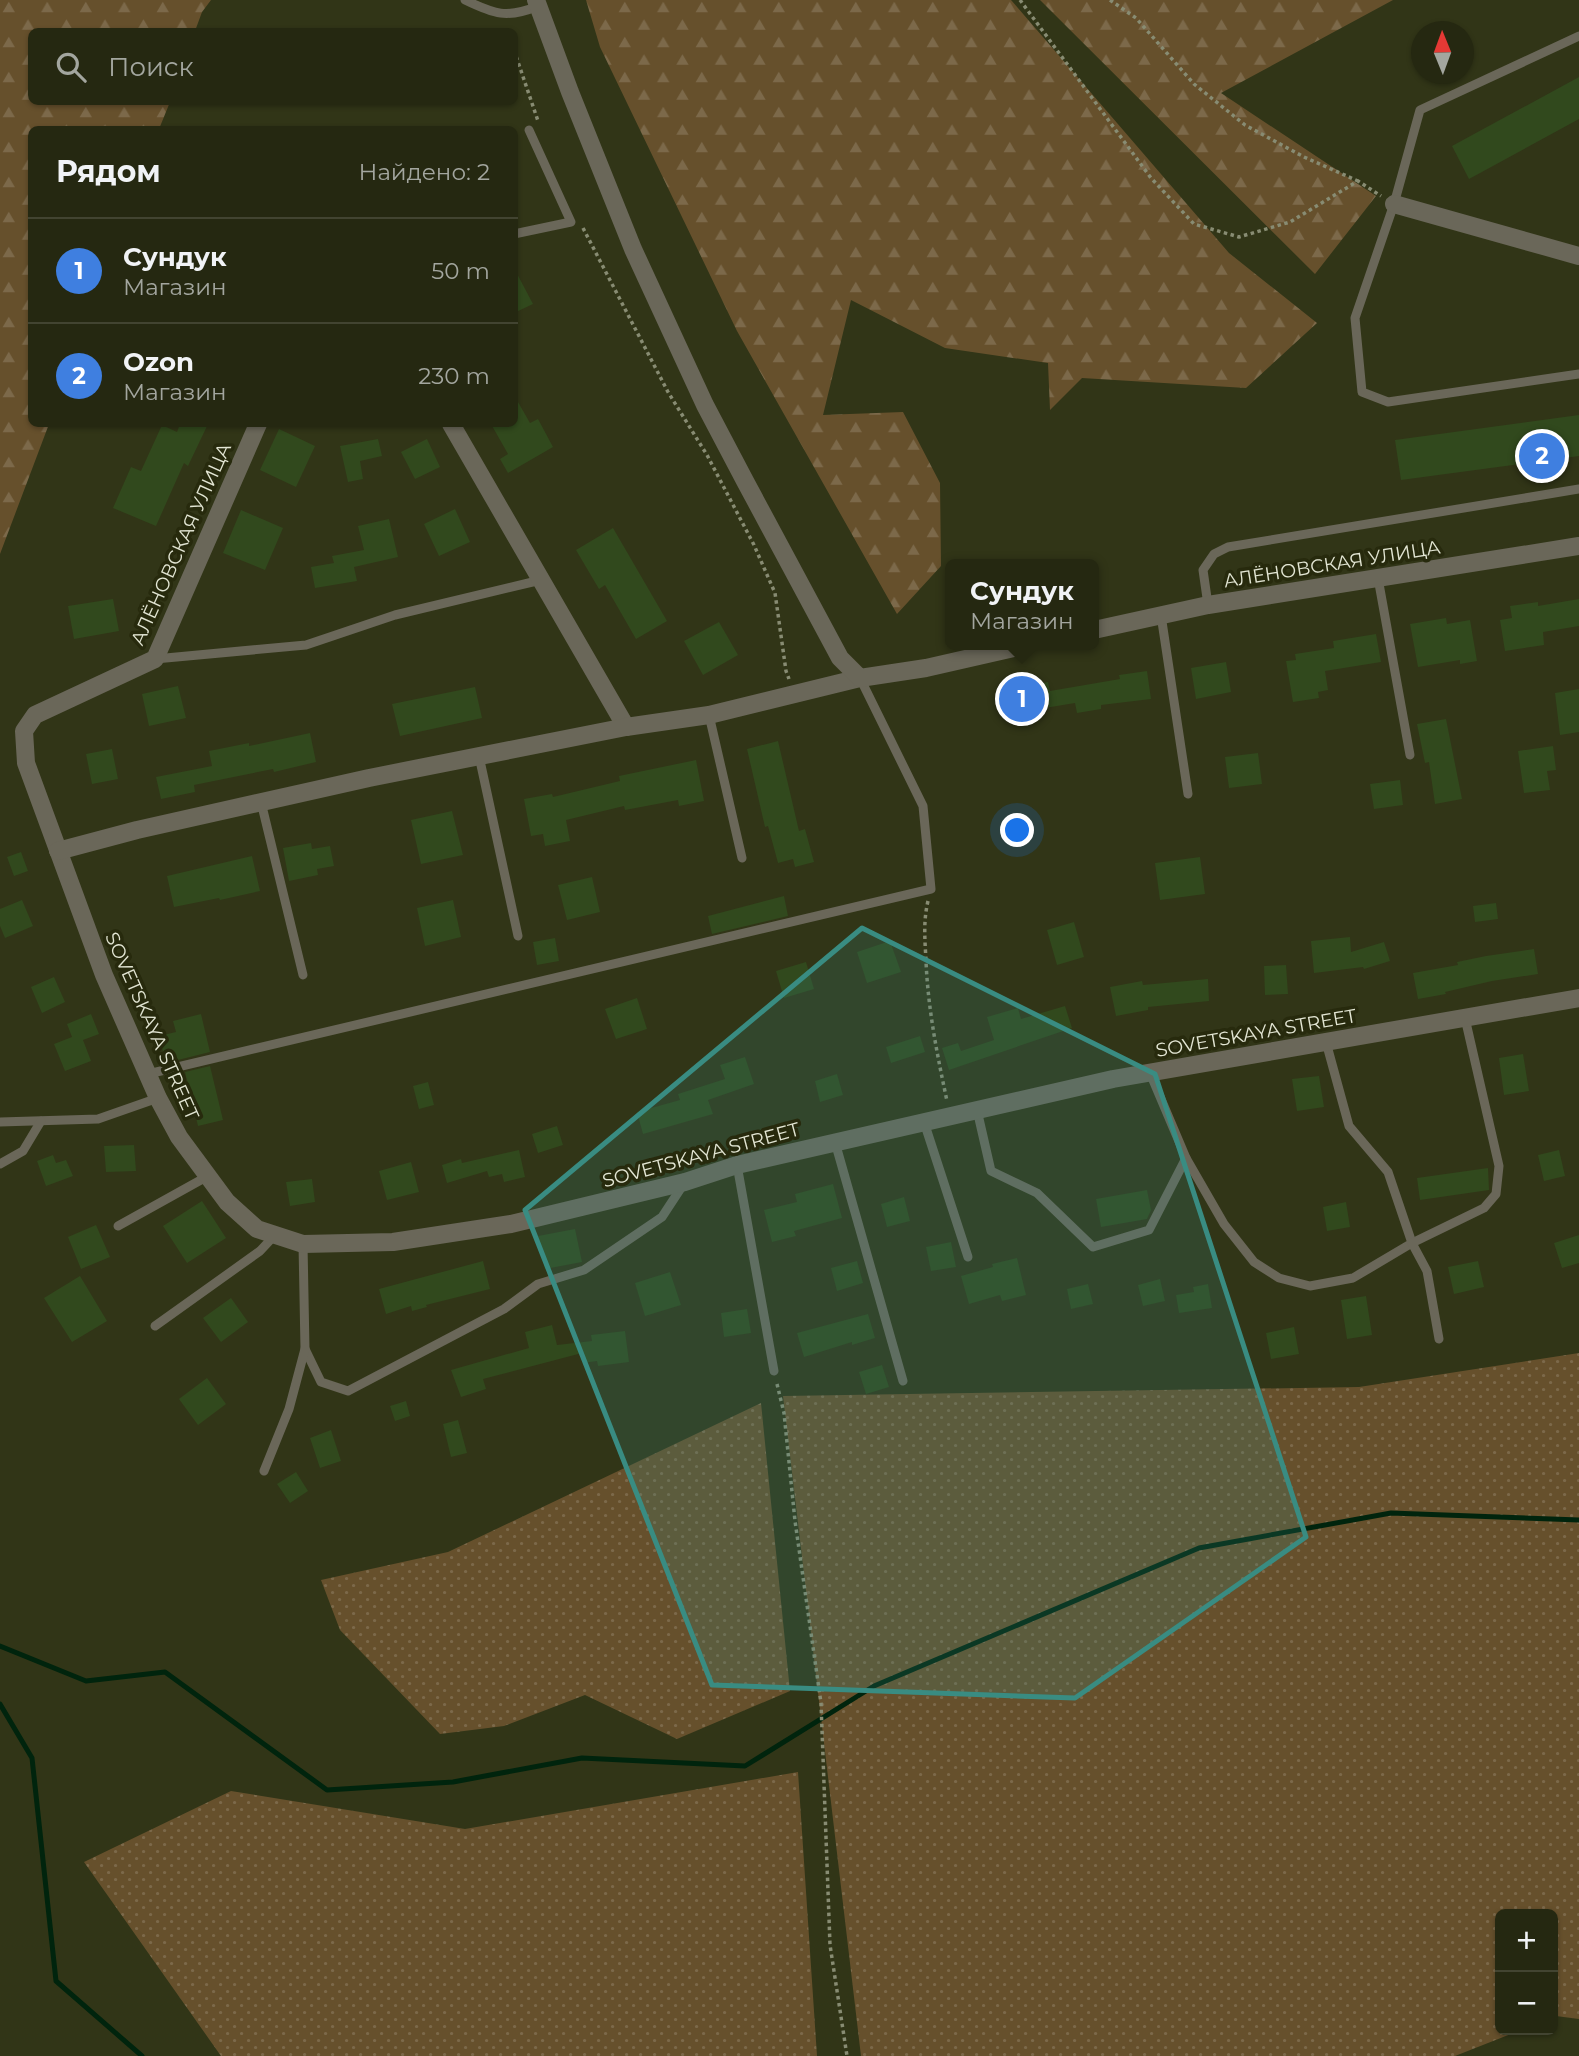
<!DOCTYPE html>
<html lang="ru">
<head>
<meta charset="utf-8">
<style>
	:root { --surface:#252811; --page:#2d301a; --text:#f1f3f6; --muted:#a3a69f; --line:#424431; --accent:#bca0f2 }
	body { margin:0; font-family:Montserrat,sans-serif; background:var(--page); color:var(--text) }
	.controls { position:absolute; right:21px; bottom:21px; display:grid; overflow:hidden; border-radius:10px; box-shadow:0 2px 5px #0004 }
	.controls button { width:63px; height:63px; display:grid; place-items:center; padding:0; border:0; border-bottom:2px solid var(--line); background:var(--surface); color:var(--text); font:35px sans-serif }
	.compass { position:absolute; left:1411px; top:21px; width:63px; height:63px; border-radius:50%; background:var(--surface); box-shadow:0 2px 5px #0004; rotate:359deg }
	.you { position:absolute; left:1018px; top:831px; width:24px; height:24px; margin:-18px; border:5px solid #fff; border-radius:50%; background:#1a73e8; box-shadow:0 0 0 10px #1a73e833 }
	.badge { display:grid; place-items:center; width:46px; height:46px; border-radius:50%; background:var(--accent); color:#fff; font-size:23px; font-weight:700 }
	.pin { position:absolute; translate:-50% -50%; border:4px solid #fff; box-shadow:0 2px 7px #0006 }
	.popup { position:absolute; left:945px; top:559px; width:154px; height:91px; box-sizing:border-box; display:grid; place-content:center; border-radius:10px; background:var(--surface); filter:drop-shadow(0 2px 5px #0005); font-size:23px; white-space:nowrap; color:var(--muted) }
	.popup b { font-size:26px; color:var(--text) }
	.popup::after { content:''; position:absolute; left:50%; top:100%; margin-left:-14px; border:14px solid transparent; border-top-color:var(--surface) }
	.list { margin:0; padding:0; list-style:none }
	h2 { display:flex; justify-content:space-between; align-items:center; height:91px; margin:0; padding:0 28px; font-size:30px }
	h2 small { font-size:23px; font-weight:400; color:var(--muted) }
	.list li { display:grid; grid-template-columns:46px 1fr auto; gap:21px; align-items:center; box-sizing:border-box; height:105px; padding:0 28px; border-top:2px solid var(--line) }
	.list b { display:block; font-size:26px; white-space:nowrap }
	.list p { margin:0; font-size:23px; white-space:nowrap; color:var(--muted) }
	.list em { font-size:23px; font-style:normal; color:var(--muted) }
	.icon { flex:none; width:38px; height:38px; fill:none; stroke:currentColor; stroke-width:2; stroke-linecap:round; stroke-linejoin:round }
	.map { position:relative; flex:none; width:1579px; height:2056px; overflow:hidden }
	.search { position:absolute; background:var(--surface); box-shadow:0 2px 5px #0004; left:28px; top:28px; width:490px; height:77px; display:flex; align-items:center; gap:18px; box-sizing:border-box; padding:0 24px; border-radius:10px; color:var(--muted); font-size:26px }
	.panel { position:absolute; background:var(--surface); box-shadow:0 2px 5px #0004; left:28px; top:126px; width:490px; height:301px; border-radius:10px }
	.map>svg:first-child { display:block }
	.grass { fill:url(#grass-dots) }
	.forest { fill:url(#forest-firs) }
	.lines { fill:none; stroke-linecap:round; stroke-linejoin:round }
	.stream { stroke:#00240d; stroke-width:5 }
	.building { fill:#31491d }
	.path { stroke:#888c73; stroke-width:3.5; stroke-dasharray:3.5 3.5; stroke-linecap:butt }
	.service { stroke:#6a6759; stroke-width:9 }
	.minor { stroke:#6a6759; stroke-width:18 }
	.tertiary { stroke:#6a6759; stroke-width:18 }
	.marked { fill:#398c82; fill-opacity:0.2; stroke:#398c82; stroke-width:5; stroke-linejoin:round }
	.labels { text-anchor:middle; dominant-baseline:central; stroke-width:7; stroke-linejoin:round; paint-order:stroke }
	.street-label { font-size:19px; fill:#e3e6d4; stroke:#272a0d }
</style>
</head>
<body>
<div class="map">
<svg width="1579" height="2056" viewBox="0 0 1579 2056">
	<defs>
		<pattern id="grass-dots" width="8" height="8" patternUnits="userSpaceOnUse" patternTransform="scale(1.75)"><rect width="8" height="8" fill="#66502c"/><path d="M2 2h.1M6 6h.1" fill="none" stroke="#7c694a" stroke-width="1.8" stroke-linecap="round"/></pattern>
		<pattern id="forest-firs" width="22" height="20" patternUnits="userSpaceOnUse" patternTransform="scale(1.75)"><rect width="22" height="20" fill="#66502c"/><path d="M5 1l3.5 6h-7zM16 11l3.5 6h-7z" fill="#7c694a"/></pattern>
	</defs>
	<rect width="100%" height="100%" fill="#313517"/>
	<g class="grass">
		<polygon points="1579,1353 1579,2019 1556,2016 1553,2017 1553,1914 1500,1914 1500,2030 1521,2030 1455,2056 861,2056 783,1396 1359,1387"/>
		<polygon points="761,1403 790,1691 677,1739 585,1695 504,1726 440,1734 340,1630 321,1580 448,1552"/>
		<polygon points="798,1772 817,2056 221,2056 84,1862 231,1791 465,1829"/>
	</g>
	<g class="forest">
		<polygon points="0,0 211,0 202,12 195,31 32,32 32,102 170,102 159,129 32,130 32,424 49,424 0,554"/>
		<polygon points="586,0 1011,0 1229,253 1317,323 1246,388 1082,378 1050,410 1048,363 945,348 851,300 823,415 903,412 940,483 941,566 897,614 737,331 600,47"/>
		<polygon points="1040,0 1393,0 1221,93 1376,196 1315,274"/>
	</g>
	<g class="lines">
		<g class="stream">
			<polyline points="0,1646 86,1681 165,1672 327,1790 453,1782 582,1758 745,1766 874,1686 1199,1548 1391,1513 1579,1520"/>
			<polyline points="0,1704 32,1758 56,1981 142,2056"/>
		</g>
	</g>
	<g class="building">
		<polygon points="1579,77 1579,119 1469,179 1452,146"/>
		<polygon points="514,268 533,304 514,313"/>
		<polygon points="514,395 530,423 538,419 553,447 508,473 500,459 508,454 491,424 514,424"/>
		<polygon points="1579,415 1579,456 1401,480 1395,440"/>
		<polygon points="180,424 208,424 188,466 184,463 156,526 113,508 131,467 141,471 162,425 177,432"/>
		<polygon points="279,429 315,446 296,487 260,470"/>
		<polygon points="378,439 382,456 360,461 363,479 348,482 340,446"/>
		<polygon points="427,439 440,467 415,479 401,452"/>
		<polygon points="455,509 470,542 439,556 424,524"/>
		<polygon points="241,510 283,528 265,570 223,553"/>
		<polygon points="389,519 398,557 354,567 357,581 315,588 311,567 334,563 332,556 364,550 358,526"/>
		<polygon points="613,528 667,621 636,639 605,585 599,589 576,550"/>
		<polygon points="113,599 119,631 74,639 68,606"/>
		<polygon points="1579,599 1579,626 1543,632 1544,645 1505,651 1500,620 1512,618 1510,606 1538,602 1538,606"/>
		<polygon points="1446,618 1447,624 1470,620 1477,661 1460,664 1460,660 1418,667 1410,624"/>
		<polygon points="719,622 738,655 703,675 684,641"/>
		<polygon points="1376,634 1381,662 1325,671 1328,690 1318,692 1319,698 1293,702 1286,661 1296,660 1295,654 1334,648 1333,641"/>
		<polygon points="1226,662 1231,692 1196,699 1191,668"/>
		<polygon points="1147,671 1151,699 1101,705 1101,709 1077,713 1075,703 1008,714 1003,689 1048,682 1050,691 1120,679 1119,675"/>
		<polygon points="178,686 186,718 149,726 142,694"/>
		<polygon points="475,687 482,718 400,736 392,704"/>
		<polygon points="1579,689 1579,732 1560,735 1555,693"/>
		<polygon points="1446,719 1462,799 1435,804 1429,762 1425,763 1417,724"/>
		<polygon points="310,733 316,762 274,772 273,769 194,785 195,792 161,799 156,777 212,766 209,751 249,743 249,746"/>
		<polygon points="778,741 799,831 805,829 814,862 795,867 793,859 778,863 768,826 765,827 747,749"/>
		<polygon points="1553,746 1556,770 1547,771 1550,790 1524,793 1518,751"/>
		<polygon points="112,749 118,779 92,784 86,754"/>
		<polygon points="1258,753 1262,784 1229,788 1225,757"/>
		<polygon points="696,760 704,801 679,806 678,800 625,810 624,806 566,820 570,841 545,846 543,834 531,836 524,799 552,794 553,797 620,781 619,776"/>
		<polygon points="1400,780 1403,805 1374,809 1370,784"/>
		<polygon points="452,811 463,855 421,864 411,820"/>
		<polygon points="311,843 312,849 330,846 334,866 317,869 318,875 289,881 283,848"/>
		<polygon points="21,852 28,871 14,876 7,857"/>
		<polygon points="252,856 260,891 220,900 219,898 174,907 167,876"/>
		<polygon points="1200,857 1205,894 1160,900 1155,863"/>
		<polygon points="592,877 600,912 567,920 558,885"/>
		<polygon points="784,896 788,916 712,934 708,916"/>
		<polygon points="22,900 33,926 5,938 0,926 0,909"/>
		<polygon points="453,900 461,937 425,946 417,908"/>
		<polygon points="1496,903 1498,919 1475,922 1473,906"/>
		<polygon points="1074,922 1084,957 1057,965 1047,930"/>
		<polygon points="1350,937 1351,952 1384,942 1390,961 1364,969 1363,967 1314,973 1311,941"/>
		<polygon points="555,938 559,961 537,965 533,942"/>
		<polygon points="890,941 901,972 867,983 857,952"/>
		<polygon points="1534,949 1538,974 1492,981 1445,992 1446,994 1418,999 1413,973 1458,965 1457,962 1486,956"/>
		<polygon points="806,962 814,989 784,998 776,971"/>
		<polygon points="1286,965 1288,994 1265,995 1264,966"/>
		<polygon points="54,977 65,1002 42,1013 31,987"/>
		<polygon points="1208,979 1209,1001 1148,1007 1148,1010 1116,1016 1110,987 1142,981 1143,985"/>
		<polygon points="637,998 647,1029 616,1039 605,1009"/>
		<polygon points="1065,1006 1072,1028 949,1070 942,1048 958,1043 961,1051 994,1040 987,1017 1018,1008 1021,1019"/>
		<polygon points="91,1014 99,1034 83,1040 91,1061 65,1071 54,1044 72,1037 67,1024"/>
		<polygon points="201,1014 210,1052 166,1063 159,1036 176,1032 173,1021"/>
		<polygon points="920,1036 925,1052 891,1063 886,1047"/>
		<polygon points="1523,1054 1529,1091 1504,1095 1499,1058"/>
		<polygon points="745,1057 754,1084 708,1100 713,1114 643,1134 637,1112 680,1100 678,1094 725,1079 720,1065"/>
		<polygon points="210,1066 223,1120 198,1126 185,1072"/>
		<polygon points="837,1074 843,1095 820,1102 815,1081"/>
		<polygon points="1319,1076 1324,1107 1297,1111 1292,1079"/>
		<polygon points="428,1082 434,1105 419,1109 413,1086"/>
		<polygon points="557,1126 563,1145 538,1153 532,1134"/>
		<polygon points="134,1145 136,1171 106,1172 104,1146"/>
		<polygon points="519,1150 525,1177 504,1182 502,1174 489,1177 487,1171 447,1183 442,1165 461,1159 462,1163"/>
		<polygon points="1559,1150 1565,1176 1544,1181 1538,1155"/>
		<polygon points="53,1155 56,1163 66,1160 73,1176 46,1186 37,1161"/>
		<polygon points="411,1162 419,1192 387,1200 379,1171"/>
		<polygon points="1488,1168 1489,1190 1420,1200 1417,1178"/>
		<polygon points="312,1179 315,1202 290,1206 286,1182"/>
		<polygon points="833,1184 842,1218 794,1231 796,1236 772,1242 764,1210 797,1202 795,1194"/>
		<polygon points="1147,1190 1151,1210 1147,1219 1101,1227 1096,1199"/>
		<polygon points="904,1197 910,1221 887,1227 881,1204"/>
		<polygon points="202,1201 226,1238 187,1263 163,1226"/>
		<polygon points="1346,1202 1350,1227 1327,1231 1323,1207"/>
		<polygon points="96,1225 110,1257 81,1269 68,1237"/>
		<polygon points="575,1229 582,1262 545,1269 538,1236"/>
		<polygon points="1579,1235 1579,1263 1562,1268 1554,1243"/>
		<polygon points="951,1242 956,1267 931,1271 926,1247"/>
		<polygon points="1017,1258 1026,1295 1002,1301 1000,1295 969,1304 961,1276 993,1267 992,1264"/>
		<polygon points="483,1261 490,1289 426,1305 427,1307 412,1311 411,1306 386,1314 379,1289"/>
		<polygon points="857,1261 863,1283 837,1291 831,1268"/>
		<polygon points="1478,1261 1484,1287 1454,1294 1448,1267"/>
		<polygon points="670,1272 681,1305 645,1316 635,1283"/>
		<polygon points="80,1276 107,1321 72,1342 44,1298"/>
		<polygon points="1160,1279 1165,1301 1143,1306 1138,1285"/>
		<polygon points="1088,1284 1093,1304 1071,1309 1067,1289"/>
		<polygon points="1208,1284 1212,1308 1179,1313 1176,1295 1194,1292 1193,1287"/>
		<polygon points="1366,1296 1372,1335 1347,1339 1341,1300"/>
		<polygon points="231,1298 248,1322 221,1342 203,1318"/>
		<polygon points="747,1309 751,1333 724,1337 721,1313"/>
		<polygon points="868,1314 875,1338 852,1345 852,1342 804,1357 797,1333"/>
		<polygon points="552,1325 557,1345 592,1341 591,1335 625,1331 629,1362 598,1366 597,1361 583,1363 582,1353 483,1379 486,1389 461,1397 451,1370 529,1348 525,1332"/>
		<polygon points="1294,1327 1299,1354 1271,1359 1266,1333"/>
		<polygon points="882,1365 889,1387 866,1394 859,1372"/>
		<polygon points="207,1378 226,1404 198,1425 179,1399"/>
		<polygon points="406,1401 410,1416 395,1421 390,1406"/>
		<polygon points="458,1420 467,1453 451,1457 443,1424"/>
		<polygon points="331,1430 341,1461 320,1468 310,1438"/>
		<polygon points="296,1472 308,1491 290,1503 277,1484"/>
	</g>
	<g class="lines">
		<g class="path">
			<polyline points="1020,0 1151,178 1194,224 1239,237 1290,222 1358,181 1381,196"/>
			<polyline points="1110,0 1136,18 1194,84 1245,125 1304,157 1358,181"/>
			<polyline points="514,50 538,121"/>
			<polyline points="583,228 668,392 707,455 754,545 775,593 786,671 789,679"/>
			<path d="M928,901c-5,21 -3,39 -2,60 2,48 11,93 21,140"/>
			<polyline points="777,1384 784,1413 795,1521 821,1703 830,1945 847,2056"/>
		</g>
		<g class="service">
			<path d="M465,0c29,14 42,19 73,6"/>
			<polyline points="1579,36 1420,110 1394,204 1355,318 1362,392 1388,402 1579,374"/>
			<polyline points="514,234 571,222 529,130"/>
			<polyline points="1378,578 1410,755"/>
			<polyline points="1208,605 1203,570 1214,554 1228,547 1579,489"/>
			<polyline points="1161,615 1188,794"/>
			<polyline points="155,659 306,645 395,615 541,580"/>
			<polyline points="709,715 742,858"/>
			<polyline points="479,756 518,936"/>
			<polyline points="261,802 303,975"/>
			<polyline points="1150,1073 1186,1158 1224,1224 1254,1262 1279,1278 1310,1286 1353,1278 1412,1243 1388,1172 1349,1126 1326,1042"/>
			<polyline points="148,1074 931,889 923,806 860,678"/>
			<polyline points="977,1110 991,1171 1037,1193 1093,1247 1149,1230 1186,1158"/>
			<polyline points="0,1122 98,1119 158,1098"/>
			<polyline points="924,1122 968,1257"/>
			<polyline points="835,1142 903,1381"/>
			<polyline points="0,1164 23,1151 41,1121"/>
			<polyline points="737,1165 774,1371"/>
			<polyline points="118,1226 208,1176"/>
			<polyline points="155,1326 260,1251 274,1236"/>
			<polyline points="1439,1339 1427,1271 1412,1243 1484,1208 1496,1194 1499,1166 1465,1018"/>
			<polyline points="305,1349 321,1382 348,1391 504,1309 538,1284 584,1270 662,1217 683,1185"/>
			<polyline points="264,1471 289,1409 305,1349 303,1244"/>
		</g>
		<g class="minor">
			<polyline points="1394,204 1579,256"/>
			<polyline points="258,424 155,659 35,715 24,731 26,763 104,975 158,1098 179,1137 227,1202 257,1229 303,1244 393,1242 511,1224 685,1182 737,1165 1113,1079 1579,998"/>
			<polyline points="451,424 626,727"/>
			<polyline points="58,851 137,830 369,778 626,727 709,715 860,678"/>
		</g>
		<g class="tertiary">
			<polyline points="536,0 570,92 633,249 705,405 745,481 840,658 860,678 926,668 1027,645"/>
			<polyline points="1094,630 1208,605 1579,546"/>
		</g>
	</g>
	<path class="marked" d="M862,928l293,146 151,463 -231,161 -363,-13 -187,-475z"/>
	<g class="labels">
		<g class="street-label">
			<text transform="translate(181 544) rotate(-66)">АЛЁНОВСКАЯ УЛИЦА</text>
			<text transform="translate(1332 564) rotate(-9)">АЛЁНОВСКАЯ УЛИЦА</text>
			<text transform="translate(152 1026) rotate(66)">SOVETSKAYA STREET</text>
			<text transform="translate(1256 1033) rotate(-10)">SOVETSKAYA STREET</text>
			<text transform="translate(701 1155) rotate(-15)">SOVETSKAYA STREET</text>
		</g>
	</g>
</svg>
<div class="controls">
<button>+</button>
<button>−</button>
</div>
<svg class="compass" viewBox="-18 -18 36 36"><path d="M0-13l5 13h-10z" fill="#e53935"/><path d="M0 13l5-13h-10z" fill="#a3a69f"/></svg>
<div class="you"></div>
<div class="pin badge" style="left:1022px;top:699px;background:#3f7fe0">1</div>
<div class="popup"><b>Сундук</b>Магазин</div>
<div class="pin badge" style="left:1542px;top:456px;background:#3f7fe0">2</div>
<div class="search"><svg class="icon" aria-label="search" viewBox="0 0 24 24"><circle cx="10" cy="10" r="6"/><path d="M15 15l6 6"/></svg>Поиск</div>
<section class="panel">
<h2>Рядом<small>Найдено: 2</small></h2>
<ul class="list">
<li><span class="badge" style="background:#3f7fe0">1</span><div><b>Сундук</b><p>Магазин</p></div><em>50 m</em></li>
<li><span class="badge" style="background:#3f7fe0">2</span><div><b>Ozon</b><p>Магазин</p></div><em>230 m</em></li>
</ul>
</section>
</div>
</body>
</html>
